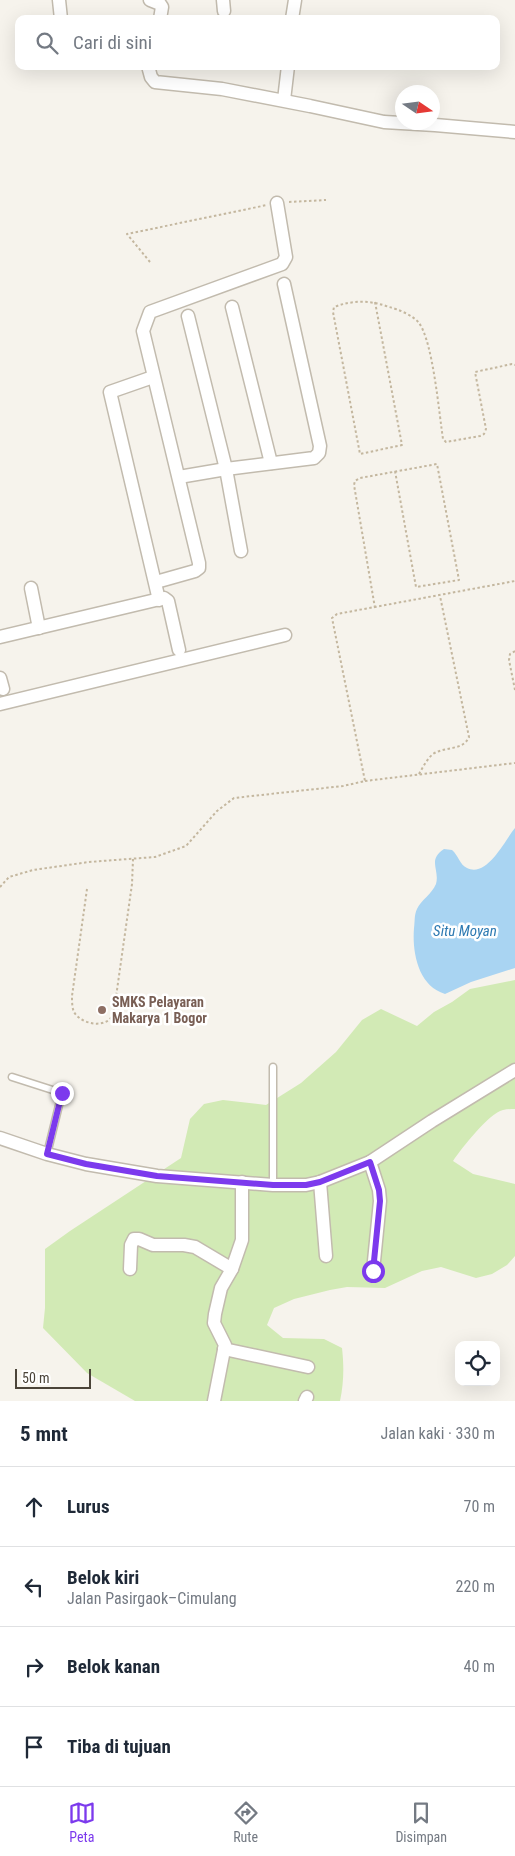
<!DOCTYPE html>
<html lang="id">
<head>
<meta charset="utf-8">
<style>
	:root { --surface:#fff; --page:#f6f6f7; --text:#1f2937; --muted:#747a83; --line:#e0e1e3; --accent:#7c3aed }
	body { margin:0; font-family:"Roboto Condensed",sans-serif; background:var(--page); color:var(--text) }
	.controls { position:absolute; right:15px; bottom:15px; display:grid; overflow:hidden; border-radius:10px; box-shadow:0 5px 20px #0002 }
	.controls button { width:45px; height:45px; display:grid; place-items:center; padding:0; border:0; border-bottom:1px solid var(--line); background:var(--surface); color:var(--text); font:25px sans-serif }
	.compass { position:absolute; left:395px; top:85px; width:45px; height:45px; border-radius:50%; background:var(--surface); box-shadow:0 5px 20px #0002; rotate:103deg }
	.scale { position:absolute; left:15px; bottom:12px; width:76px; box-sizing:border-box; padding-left:5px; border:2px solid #4b4439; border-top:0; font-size:14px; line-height:18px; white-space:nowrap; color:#4b4439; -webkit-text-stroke:4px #fff; paint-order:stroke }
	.stop { position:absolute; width:15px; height:15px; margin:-11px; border:4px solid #7c3aed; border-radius:50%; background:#fff }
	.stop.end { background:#7c3aed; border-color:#fff; box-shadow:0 1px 5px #0008 }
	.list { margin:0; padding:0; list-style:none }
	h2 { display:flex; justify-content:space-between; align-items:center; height:65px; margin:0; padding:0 20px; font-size:21px }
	h2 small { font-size:16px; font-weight:400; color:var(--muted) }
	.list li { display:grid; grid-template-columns:32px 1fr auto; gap:15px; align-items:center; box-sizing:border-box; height:80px; padding:0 20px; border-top:1px solid var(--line) }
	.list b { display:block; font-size:19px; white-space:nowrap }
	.list p { margin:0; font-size:16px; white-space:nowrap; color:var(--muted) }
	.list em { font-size:16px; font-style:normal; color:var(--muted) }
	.icon { flex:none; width:28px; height:28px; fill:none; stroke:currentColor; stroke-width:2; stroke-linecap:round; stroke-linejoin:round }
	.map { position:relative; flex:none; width:515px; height:1401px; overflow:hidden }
	.search { position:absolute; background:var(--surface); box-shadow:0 5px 20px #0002; left:15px; right:15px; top:15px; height:55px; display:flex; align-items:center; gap:12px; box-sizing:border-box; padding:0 18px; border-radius:10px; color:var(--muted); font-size:19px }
	.sheet { height:385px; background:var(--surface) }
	nav { display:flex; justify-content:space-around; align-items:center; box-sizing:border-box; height:70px; border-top:1px solid var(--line); background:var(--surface); font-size:14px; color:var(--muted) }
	nav a { display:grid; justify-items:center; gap:2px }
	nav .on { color:var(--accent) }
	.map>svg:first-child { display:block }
	.green { fill:#d2eab5 }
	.water { fill:#a9d4f2 }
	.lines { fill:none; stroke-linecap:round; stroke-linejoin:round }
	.lane-casing { stroke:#c2bbae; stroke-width:9 }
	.street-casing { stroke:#c2bbae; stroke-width:15 }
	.path { stroke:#c4b79f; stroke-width:2; stroke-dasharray:2.5 2.5; stroke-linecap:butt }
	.lane { stroke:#fff; stroke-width:6 }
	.street { stroke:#fff; stroke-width:12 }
	.route { stroke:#7c3aed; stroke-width:6 }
	.education-dot { fill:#8d6e63; stroke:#fff; stroke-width:2 }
	.labels { text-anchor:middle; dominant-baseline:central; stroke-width:5; stroke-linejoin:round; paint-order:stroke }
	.education-label { font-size:14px; font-weight:bold; fill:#785e54; stroke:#fff; text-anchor:start }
	.water-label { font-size:15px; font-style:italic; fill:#2e7ab2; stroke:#fff }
</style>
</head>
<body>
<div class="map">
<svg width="515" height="1401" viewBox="0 0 515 1401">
	<rect width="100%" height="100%" fill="#f6f3ec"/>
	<path class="green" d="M515,980v129c-4,0 -8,0 -12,1 -15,4 -41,38 -50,51l20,13 42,10v72l-8,9 -15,9 -16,4 -35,-11 -19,4 -37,17 -38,-1 -17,3 -36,9 -20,9 -7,17 16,13 41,1 18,9c2,18 2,34 -2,53h-205l-48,-28 -44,-45 2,-20v-59l25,-18 111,-73 9,-39 14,-15 19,-4 43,5 35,-22 35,-31 26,-32 19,-11 36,17 17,-14 18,-10 18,-13z"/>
	<path class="water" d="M515,828v140l-44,14 -26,12c-27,-8 -33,-42 -31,-66 1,-6 0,-13 3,-19 4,-9 15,-15 19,-25 4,-14 -9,-24 8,-35l8,1c6,5 8,15 15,18 20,10 38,-28 48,-40z"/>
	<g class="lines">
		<defs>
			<g id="lane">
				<polyline points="12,1077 62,1093 47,1154"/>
				<polyline points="273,1185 273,1067"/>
			</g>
			<g id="street">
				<polyline points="59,0 61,19"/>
				<polyline points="150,0 160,4 162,7 160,19"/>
				<polyline points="223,0 224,11"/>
				<polyline points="292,19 295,0"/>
				<polyline points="148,66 151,77 155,82 222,89 310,106 384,122 435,125 515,132"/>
				<polyline points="284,100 288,66"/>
				<polyline points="232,307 271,463"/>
				<polyline points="188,316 226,469 241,551"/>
				<polyline points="153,377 110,392 159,600"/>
				<polyline points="179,477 226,469 314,458 319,453 320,446 284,284"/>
				<polyline points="156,582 195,571 199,568 199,563 143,331 150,312 282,264 286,257 277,203"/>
				<polyline points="31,588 39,628"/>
				<polyline points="0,637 164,598 168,601 179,650"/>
				<polyline points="0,678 3,689"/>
				<polyline points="0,704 285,635"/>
				<polyline points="0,1138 47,1154 86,1164 157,1176 273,1185 306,1185 320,1182 370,1162 432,1121 515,1070"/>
				<polyline points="370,1162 379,1190 380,1201 373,1271"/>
				<polyline points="320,1182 326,1256"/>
				<polyline points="130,1269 131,1245 134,1239 139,1239 153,1245 184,1245 195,1247 232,1269"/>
				<polyline points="224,1349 308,1367"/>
				<polyline points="214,1401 225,1345 214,1323 215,1314 221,1288 232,1269 242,1240 242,1182"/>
				<polyline points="305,1401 307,1397"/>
			</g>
		</defs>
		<use href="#lane" class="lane-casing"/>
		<use href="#street" class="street-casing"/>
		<g class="path">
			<polyline points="289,202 326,200"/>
			<polyline points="150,262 127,234 267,205"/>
			<path d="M375,302l27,143 -42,9 -27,-142 1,-5c19,-7 36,-7 55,0 9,2 25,9 30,16 14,19 20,90 24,116l3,3 34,-6 4,-2 2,-5 -11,-57 37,-8 3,1"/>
			<polyline points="375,608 354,485 355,481 360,478 437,464 459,580 416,587 395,471"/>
			<polyline points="515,651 510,654 509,660 515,690"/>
			<path d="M419,774c4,-7 8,-15 14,-20 12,-8 30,-3 36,-17l-29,-141"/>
			<polyline points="365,781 515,763"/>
			<polyline points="0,887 9,877 33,870 89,862 155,857 186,846 217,811 234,798 343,786 365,781 332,618 337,614 515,581"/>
			<path d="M87,889l-15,107c0,5 0,12 2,16 6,11 27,16 36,7 3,-4 4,-11 5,-15l17,-120 1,-25"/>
		</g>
		<use href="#lane" class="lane"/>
		<use href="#street" class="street"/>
	</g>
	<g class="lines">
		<polyline class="route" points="62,1093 47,1154 86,1164 157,1176 273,1185 306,1185 320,1182 370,1162 379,1190 380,1201 373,1271"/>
	</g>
	<circle class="education-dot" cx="102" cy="1010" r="5"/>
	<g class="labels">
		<g class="education-label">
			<text x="112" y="1002">SMKS Pelayaran<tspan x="112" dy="16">Makarya 1 Bogor</tspan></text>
		</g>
		<g class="water-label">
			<text x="465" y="931">Situ Moyan</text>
		</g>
	</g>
</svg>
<div class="controls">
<button><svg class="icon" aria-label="locate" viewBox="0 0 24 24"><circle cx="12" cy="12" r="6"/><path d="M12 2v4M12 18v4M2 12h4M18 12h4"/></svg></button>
</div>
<svg class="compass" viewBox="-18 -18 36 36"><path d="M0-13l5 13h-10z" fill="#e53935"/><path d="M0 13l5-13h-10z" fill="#747a83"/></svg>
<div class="scale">50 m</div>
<div class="stop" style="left:373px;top:1271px"></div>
<div class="stop end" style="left:62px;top:1093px"></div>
<div class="search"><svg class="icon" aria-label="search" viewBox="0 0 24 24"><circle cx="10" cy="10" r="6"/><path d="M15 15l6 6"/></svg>Cari di sini</div>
</div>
<section class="sheet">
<h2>5 mnt<small>Jalan kaki · 330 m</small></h2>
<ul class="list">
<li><svg class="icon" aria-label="ahead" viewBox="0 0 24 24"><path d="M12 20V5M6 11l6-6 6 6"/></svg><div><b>Lurus</b></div><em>70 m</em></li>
<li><svg class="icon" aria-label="left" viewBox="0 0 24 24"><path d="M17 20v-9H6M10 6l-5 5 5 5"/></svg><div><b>Belok kiri</b><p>Jalan Pasirgaok–Cimulang</p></div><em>220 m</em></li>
<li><svg class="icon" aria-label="right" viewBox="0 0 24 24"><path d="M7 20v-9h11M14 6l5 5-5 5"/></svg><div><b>Belok kanan</b></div><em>40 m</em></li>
<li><svg class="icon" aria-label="arrive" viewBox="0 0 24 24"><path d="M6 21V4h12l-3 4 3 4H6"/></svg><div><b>Tiba di tujuan</b></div></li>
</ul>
</section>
<nav>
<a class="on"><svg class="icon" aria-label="map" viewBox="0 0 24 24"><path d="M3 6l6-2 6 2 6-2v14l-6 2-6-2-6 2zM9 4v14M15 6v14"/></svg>Peta</a>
<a><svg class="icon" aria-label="directions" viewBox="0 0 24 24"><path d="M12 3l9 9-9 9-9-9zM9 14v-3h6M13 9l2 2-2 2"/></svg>Rute</a>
<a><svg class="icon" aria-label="saved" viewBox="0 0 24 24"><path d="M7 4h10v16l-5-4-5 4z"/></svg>Disimpan</a>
</nav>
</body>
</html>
